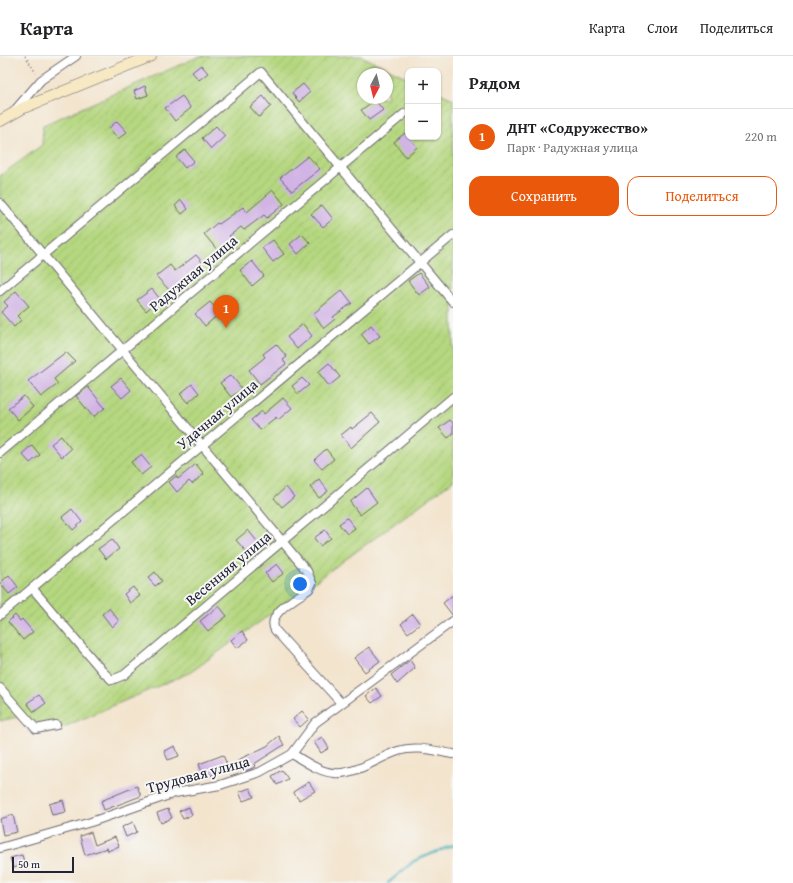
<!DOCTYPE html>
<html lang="ru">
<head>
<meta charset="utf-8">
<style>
	:root { --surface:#fff; --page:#f6f6f6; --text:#202124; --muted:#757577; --line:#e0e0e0; --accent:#ea580c }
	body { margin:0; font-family:"Gentium Book Plus",serif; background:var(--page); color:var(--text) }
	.controls { position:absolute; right:12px; top:12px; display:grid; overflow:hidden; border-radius:8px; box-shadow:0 1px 3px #0004 }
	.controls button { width:36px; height:36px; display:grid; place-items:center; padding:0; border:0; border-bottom:1px solid var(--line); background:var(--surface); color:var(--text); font:20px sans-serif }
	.compass { position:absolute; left:357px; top:12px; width:36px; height:36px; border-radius:50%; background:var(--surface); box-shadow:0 1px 3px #0004; rotate:187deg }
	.scale { position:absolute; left:12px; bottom:10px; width:62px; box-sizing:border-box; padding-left:4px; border:2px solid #22223b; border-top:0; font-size:11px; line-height:14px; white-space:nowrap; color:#22223b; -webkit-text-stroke:3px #f6f6f2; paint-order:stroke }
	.you { position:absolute; left:300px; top:528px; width:14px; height:14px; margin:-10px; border:3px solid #fff; border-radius:50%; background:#1a73e8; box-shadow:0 0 0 6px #1a73e833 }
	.badge { display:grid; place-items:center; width:26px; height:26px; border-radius:50%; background:var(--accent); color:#fff; font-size:13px; font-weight:700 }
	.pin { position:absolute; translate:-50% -33px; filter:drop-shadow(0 1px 2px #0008) }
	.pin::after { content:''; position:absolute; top:21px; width:14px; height:12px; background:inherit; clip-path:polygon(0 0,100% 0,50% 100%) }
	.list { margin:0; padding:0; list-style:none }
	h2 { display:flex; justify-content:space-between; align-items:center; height:52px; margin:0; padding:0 16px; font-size:17px }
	h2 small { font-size:13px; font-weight:400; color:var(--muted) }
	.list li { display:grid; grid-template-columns:26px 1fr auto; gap:12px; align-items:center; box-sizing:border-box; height:56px; padding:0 16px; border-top:1px solid var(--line) }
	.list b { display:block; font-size:15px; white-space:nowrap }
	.list p { margin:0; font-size:13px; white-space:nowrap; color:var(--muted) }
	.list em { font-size:13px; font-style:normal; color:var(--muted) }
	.actions { display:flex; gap:8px; padding:12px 16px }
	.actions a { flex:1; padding:9px 0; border:1px solid var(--accent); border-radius:12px; text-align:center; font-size:14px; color:var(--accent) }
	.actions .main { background:var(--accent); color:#fff }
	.map { position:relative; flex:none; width:453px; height:827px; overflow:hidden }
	header { display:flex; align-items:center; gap:24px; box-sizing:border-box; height:56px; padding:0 20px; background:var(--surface); border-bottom:1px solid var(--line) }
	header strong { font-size:19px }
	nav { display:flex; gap:22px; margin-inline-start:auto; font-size:14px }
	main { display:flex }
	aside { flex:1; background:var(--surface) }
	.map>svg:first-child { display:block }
	.garden { fill:url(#garden-furrows); stroke:#6c7c5d; fill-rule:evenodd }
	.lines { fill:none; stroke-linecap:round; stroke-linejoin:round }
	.stream { stroke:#3aabb7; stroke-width:2.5 }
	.building { fill:#d1b4e5 }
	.street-casing { stroke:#6b666e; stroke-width:10 }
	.secondary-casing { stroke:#6b666e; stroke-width:12 }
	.path { stroke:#6b666e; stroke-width:1.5; stroke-dasharray:1 3; stroke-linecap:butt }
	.street { stroke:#fff; stroke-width:8 }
	.secondary { stroke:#f7e9c3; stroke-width:11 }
	.labels { text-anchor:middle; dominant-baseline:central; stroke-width:4; stroke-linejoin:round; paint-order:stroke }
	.street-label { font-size:15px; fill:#22223b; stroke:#f6f6f2 }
</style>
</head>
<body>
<header>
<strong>Карта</strong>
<nav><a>Карта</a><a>Слои</a><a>Поделиться</a></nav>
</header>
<main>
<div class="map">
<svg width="453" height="827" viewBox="0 0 453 827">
	<defs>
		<pattern id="garden-furrows" width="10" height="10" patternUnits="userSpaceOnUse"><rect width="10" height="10" fill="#b5d77f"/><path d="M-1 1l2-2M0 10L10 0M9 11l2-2" fill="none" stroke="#9bb86f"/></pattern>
	</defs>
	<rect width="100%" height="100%" fill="#f6f6f2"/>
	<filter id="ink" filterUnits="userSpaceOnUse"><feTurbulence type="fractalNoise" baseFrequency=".025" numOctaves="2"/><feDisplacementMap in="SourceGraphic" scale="8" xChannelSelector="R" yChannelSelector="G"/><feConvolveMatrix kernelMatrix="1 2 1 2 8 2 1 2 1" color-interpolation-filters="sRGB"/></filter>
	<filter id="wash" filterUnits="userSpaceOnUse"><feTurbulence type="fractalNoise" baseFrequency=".012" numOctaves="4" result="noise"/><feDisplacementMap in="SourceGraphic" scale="16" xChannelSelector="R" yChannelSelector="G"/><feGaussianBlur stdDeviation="0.9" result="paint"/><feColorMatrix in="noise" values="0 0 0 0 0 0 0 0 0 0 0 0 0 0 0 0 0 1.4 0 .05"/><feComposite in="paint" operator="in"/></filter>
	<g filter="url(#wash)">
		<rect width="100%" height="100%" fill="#f3e4cd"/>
		<path class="garden" d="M200,0h161l47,22v59h30v-45l15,7v382l-262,191 -132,57 -42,-12 -17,4v-545l42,-31 1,-20zM363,18h24v24h-24z"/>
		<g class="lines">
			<polyline class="stream" points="388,827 414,805 453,789"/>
		</g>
		<g id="blocks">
			<g class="building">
				<polygon points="201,9 208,17 199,24 192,16"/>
				<polygon points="303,28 310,36 299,46 292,37"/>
				<polygon points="145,30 148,39 137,43 134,35"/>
				<polygon points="182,40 191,52 175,65 165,52"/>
				<polygon points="263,40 271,50 259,61 250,51"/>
				<polygon points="375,44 383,54 369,64 361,54"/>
				<polygon points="117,65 127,76 118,83 109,72"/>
				<polygon points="216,70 225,80 211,93 202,82"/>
				<polygon points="405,77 417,91 406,101 394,86"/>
				<polygon points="185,94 194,105 185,112 176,101"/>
				<polygon points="308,100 320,113 292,135 280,122"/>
				<polygon points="273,134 284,148 267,162 264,159 244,174 241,171 229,180 233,184 219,196 204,178 217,167 219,168 243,151 247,156"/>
				<polygon points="181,144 188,153 182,158 175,150"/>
				<polygon points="322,149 333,163 323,171 311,158"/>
				<polygon points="302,178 310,187 298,198 290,188"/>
				<polygon points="273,184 284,198 273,206 262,192"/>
				<polygon points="196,199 203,207 183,223 185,226 172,237 156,220 170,209 175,215"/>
				<polygon points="252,205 264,220 252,230 240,214"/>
				<polygon points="419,217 430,231 419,239 408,225"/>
				<polygon points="152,233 160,243 146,255 137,244"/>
				<polygon points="342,234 352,247 333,261 335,263 324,272 313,258"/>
				<polygon points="16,235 29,250 17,260 21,264 14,271 1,256 8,250 4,246"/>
				<polygon points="210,246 220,257 205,270 195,258"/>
				<polygon points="303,268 312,280 297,293 287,281"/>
				<polygon points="371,269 380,280 369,288 361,278"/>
				<polygon points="276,288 287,301 283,304 286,308 260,328 249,314 265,301 263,298"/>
				<polygon points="66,296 75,305 54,323 58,328 41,341 28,325"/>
				<polygon points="329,307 340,321 329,330 318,316"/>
				<polygon points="231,319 242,333 231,341 220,327"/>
				<polygon points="121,322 131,334 122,342 111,330"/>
				<polygon points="302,322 309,329 298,338 292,330"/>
				<polygon points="192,328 199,337 188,347 180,338"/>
				<polygon points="88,331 105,352 93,361 76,340"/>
				<polygon points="24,340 33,351 18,364 8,352"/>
				<polygon points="283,342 292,352 278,364 276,361 260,374 251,364 262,355 264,358"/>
				<polygon points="372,357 380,366 351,392 341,379 351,371 352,373"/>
				<polygon points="450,364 453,367 453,378 448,382 439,372"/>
				<polygon points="61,380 71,393 62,401 51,388"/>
				<polygon points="32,389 40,399 30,407 22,398"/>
				<polygon points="326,393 334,403 322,413 314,404"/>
				<polygon points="141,399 151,411 141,419 131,406"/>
				<polygon points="196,408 204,418 192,428 189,425 177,436 169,426 176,420 178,423"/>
				<polygon points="319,423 328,435 319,442 310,431"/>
				<polygon points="286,431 294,441 282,451 274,442"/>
				<polygon points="367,432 377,446 360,459 350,446"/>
				<polygon points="72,453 82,466 73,474 62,461"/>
				<polygon points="347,462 355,472 347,478 339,468"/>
				<polygon points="248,474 260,489 249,499 236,484"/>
				<polygon points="325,474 331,482 320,490 314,482"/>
				<polygon points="112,483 119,493 106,503 98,493"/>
				<polygon points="277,508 284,517 272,526 265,517"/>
				<polygon points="155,516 162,525 155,530 148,522"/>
				<polygon points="9,519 18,531 9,538 0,527"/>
				<polygon points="133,531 140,540 130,547 124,538"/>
				<polygon points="453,539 453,560 443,547"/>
				<polygon points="219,550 227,560 208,575 200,565"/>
				<polygon points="109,552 119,565 112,571 102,558"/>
				<polygon points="413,558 420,568 408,577 401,568"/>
				<polygon points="15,559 20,565 22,563 33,576 23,584 8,566"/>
				<polygon points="242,575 248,584 237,592 231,584"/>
				<polygon points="369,591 380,605 365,616 354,602"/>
				<polygon points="410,604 415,612 397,628 391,619"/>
				<polygon points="376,632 382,640 372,647 366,640"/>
				<polygon points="39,639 46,647 34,656 27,647"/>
				<polygon points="302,655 309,663 300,671 293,663"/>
				<polygon points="279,680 284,689 254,708 255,711 244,716 238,704 267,690"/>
				<polygon points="322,681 329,692 321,697 314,686"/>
				<polygon points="175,690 179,700 168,704 164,695"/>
				<polygon points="223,699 227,709 216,713 218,717 204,722 199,708"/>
				<polygon points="282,714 288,723 277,729 272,720"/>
				<polygon points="309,726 315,735 299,744 293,736"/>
				<polygon points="137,730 141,740 104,754 101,745"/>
				<polygon points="250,732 254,741 243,745 239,736"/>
				<polygon points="63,744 66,756 52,759 49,748"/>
				<polygon points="189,751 192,759 183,763 179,755"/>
				<polygon points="168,753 172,762 161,767 157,757"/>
				<polygon points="13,759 17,776 3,779 0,763"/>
				<polygon points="133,766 137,776 126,781 122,771"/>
				<polygon points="91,776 95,789 115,781 119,790 108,795 107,792 85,799 80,780"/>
				<polygon points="22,799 25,809 13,812 10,802"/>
			</g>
		</g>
	</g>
	<g filter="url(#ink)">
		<use href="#blocks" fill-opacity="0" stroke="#6b666e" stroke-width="1"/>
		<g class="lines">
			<defs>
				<g id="street">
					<polyline points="15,54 41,24 76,0"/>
					<path d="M0,147l307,368 5,12 -3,6c-12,9 -43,24 -34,41l66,73"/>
					<polyline points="0,235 261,16 453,246"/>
					<polyline points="0,397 404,58"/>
					<polyline points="33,533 104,617 112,624 124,619 453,341"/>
					<polyline points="0,559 453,179"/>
					<polyline points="0,632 36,673 56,669"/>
					<path d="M292,698c13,7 27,18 42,19 22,2 43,-15 64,-22 18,-6 37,0 55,3"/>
					<polyline points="0,792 91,766 175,737 220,729 260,716 292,698 315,667 453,565"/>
				</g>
				<polyline id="secondary" points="0,65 23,52 151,0"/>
			</defs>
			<use href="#street" class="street-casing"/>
			<use href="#secondary" class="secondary-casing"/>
			<polyline class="path" points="25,0 36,17"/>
			<use href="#street" class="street"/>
			<use href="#secondary" class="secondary"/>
		</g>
	</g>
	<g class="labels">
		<g class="street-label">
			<text transform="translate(193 217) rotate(-40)">Радужная улица</text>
			<text transform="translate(217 358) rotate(-40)">Удачная улица</text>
			<text transform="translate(228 512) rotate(-40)">Весенняя улица</text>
			<text transform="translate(198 718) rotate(-15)">Трудовая улица</text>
		</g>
	</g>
</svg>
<div class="controls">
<button>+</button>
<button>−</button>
</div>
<svg class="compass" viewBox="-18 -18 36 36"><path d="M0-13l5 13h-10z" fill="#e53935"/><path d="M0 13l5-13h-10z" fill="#757577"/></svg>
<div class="scale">50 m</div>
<div class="you"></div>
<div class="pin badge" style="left:226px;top:272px">1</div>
</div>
<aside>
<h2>Рядом<small></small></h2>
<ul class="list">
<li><span class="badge">1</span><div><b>ДНТ «Содружество»</b><p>Парк · Радужная улица</p></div><em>220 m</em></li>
</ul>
<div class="actions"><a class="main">Сохранить</a><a>Поделиться</a></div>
</aside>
</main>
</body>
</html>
